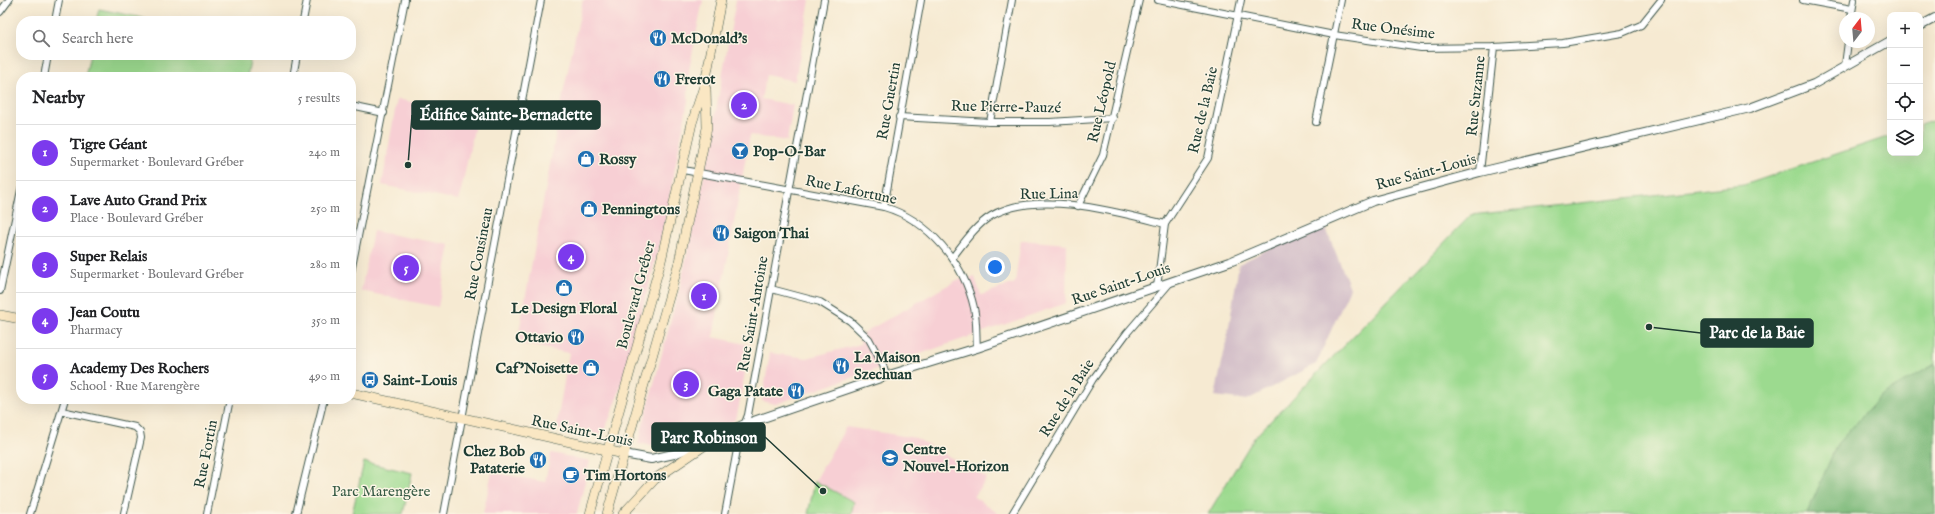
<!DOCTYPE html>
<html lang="en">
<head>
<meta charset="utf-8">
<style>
	:root { --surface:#fff; --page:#f6f6f6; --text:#202124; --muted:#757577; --line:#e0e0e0; --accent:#7c3aed }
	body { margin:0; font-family:"IM FELL English",serif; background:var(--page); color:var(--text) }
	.controls { position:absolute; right:12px; top:12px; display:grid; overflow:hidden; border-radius:8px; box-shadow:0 4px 16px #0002 }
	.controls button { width:36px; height:36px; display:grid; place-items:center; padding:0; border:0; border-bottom:1px solid var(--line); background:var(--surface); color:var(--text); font:20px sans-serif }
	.compass { position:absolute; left:1839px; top:12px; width:36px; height:36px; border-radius:50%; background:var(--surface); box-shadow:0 4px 16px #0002; rotate:16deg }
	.you { position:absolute; left:995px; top:267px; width:14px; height:14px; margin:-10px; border:3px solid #fff; border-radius:50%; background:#1a73e8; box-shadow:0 0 0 6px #1a73e833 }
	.badge { display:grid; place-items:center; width:26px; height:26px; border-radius:50%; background:var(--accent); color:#fff; font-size:13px; font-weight:700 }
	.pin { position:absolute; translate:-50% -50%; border:2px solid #fff; box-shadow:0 1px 4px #0006 }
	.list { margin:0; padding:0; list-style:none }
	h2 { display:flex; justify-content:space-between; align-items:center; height:52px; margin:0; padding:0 16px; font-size:17px }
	h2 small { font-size:13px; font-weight:400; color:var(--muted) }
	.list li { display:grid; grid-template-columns:26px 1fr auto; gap:12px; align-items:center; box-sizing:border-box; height:56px; padding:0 16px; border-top:1px solid var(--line) }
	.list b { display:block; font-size:15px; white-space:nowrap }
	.list p { margin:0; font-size:13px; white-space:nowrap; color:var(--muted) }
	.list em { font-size:13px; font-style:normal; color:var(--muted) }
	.icon { flex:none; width:22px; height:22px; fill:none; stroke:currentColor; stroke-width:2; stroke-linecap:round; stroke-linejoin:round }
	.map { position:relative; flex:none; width:1935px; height:514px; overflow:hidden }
	.search { position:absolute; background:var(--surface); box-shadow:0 4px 16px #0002; left:16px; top:16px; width:340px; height:44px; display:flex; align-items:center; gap:10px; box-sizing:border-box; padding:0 14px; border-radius:16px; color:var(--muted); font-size:15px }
	.panel { position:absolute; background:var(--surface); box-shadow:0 4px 16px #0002; left:16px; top:72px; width:340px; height:332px; border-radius:16px }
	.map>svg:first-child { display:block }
	.built { fill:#f7cfd4 }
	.industrial { fill:#d2bdc8 }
	.green { fill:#9cda8f; stroke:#5e8c62 }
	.forest { fill:#7dba7a; stroke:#4e7c57 }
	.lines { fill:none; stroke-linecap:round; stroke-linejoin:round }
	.minor-casing { stroke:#3f574c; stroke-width:8 }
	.tertiary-casing { stroke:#3f574c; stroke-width:10 }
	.secondary-casing { stroke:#3f574c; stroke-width:10 }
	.minor { stroke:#fff; stroke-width:6 }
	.tertiary { stroke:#fff; stroke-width:8 }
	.secondary { stroke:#fae7c3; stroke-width:9 }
	.labels { text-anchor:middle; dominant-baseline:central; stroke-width:3; stroke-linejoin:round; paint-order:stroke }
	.street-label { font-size:15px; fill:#1f3d34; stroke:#fcf5e5 }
	.poi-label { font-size:15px; font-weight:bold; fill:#1f3d34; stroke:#fcf5e5; text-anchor:start }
	.park-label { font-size:15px; fill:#385c46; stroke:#fcf5e5 }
	.leader { fill:none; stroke:#1f3d34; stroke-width:1.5 }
	.callout-dot { fill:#1f3d34; stroke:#fcf5e5; stroke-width:1.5 }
	.callout { fill:#1f3d34; stroke:#1f3d34; stroke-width:1.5 }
	.callout-label { font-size:16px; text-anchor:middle; font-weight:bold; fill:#fff }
</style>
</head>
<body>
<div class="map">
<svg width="1935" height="514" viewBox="0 0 1935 514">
	<rect width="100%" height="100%" fill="#fcf5e5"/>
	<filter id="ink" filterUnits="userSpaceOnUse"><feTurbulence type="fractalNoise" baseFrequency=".025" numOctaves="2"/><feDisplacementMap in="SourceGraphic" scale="8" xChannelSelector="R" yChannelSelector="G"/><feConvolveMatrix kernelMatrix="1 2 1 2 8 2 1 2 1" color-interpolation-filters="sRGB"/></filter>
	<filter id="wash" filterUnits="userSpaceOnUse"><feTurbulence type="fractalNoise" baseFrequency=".012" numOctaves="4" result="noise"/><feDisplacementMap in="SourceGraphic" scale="16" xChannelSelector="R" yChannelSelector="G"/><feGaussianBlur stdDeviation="0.9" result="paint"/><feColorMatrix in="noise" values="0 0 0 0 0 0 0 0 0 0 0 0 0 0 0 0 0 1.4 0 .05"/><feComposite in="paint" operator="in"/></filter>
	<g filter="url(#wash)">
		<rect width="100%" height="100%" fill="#f6ead2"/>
		<g class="built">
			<polygon points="583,0 703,0 689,70 688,101 662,235 627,366 616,402 603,435 556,429 569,353 517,343 564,89"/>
			<polygon points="736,0 810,0 795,81 766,75 761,99 793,105 787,141 750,135 713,337 750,345 737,416 734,421 667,446 638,444 682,278 702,187"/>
			<polygon points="397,99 477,115 459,200 382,185"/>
			<polygon points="373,231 450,245 438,307 361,291"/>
			<polygon points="1021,240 1067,244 1066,303 776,404 762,401 770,353 807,358 861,344 858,336 957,280 975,277 981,295 1015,283"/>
			<polygon points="846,427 916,438 987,478 974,497 999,514 851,514 854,502 815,481"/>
			<polygon points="551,453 590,461 577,514 483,514 492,472 545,482"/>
		</g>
		<polygon class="industrial" points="1323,221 1350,288 1316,364 1247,400 1215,396 1227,339 1239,264"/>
		<g class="green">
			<polygon points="99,9 158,21 96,21"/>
			<polygon points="90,55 251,55 247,77 85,77"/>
			<polygon points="1935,120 1935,514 1208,514 1254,438 1471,215 1744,185 1890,136 1890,153 1920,153 1920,125"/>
			<polygon points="364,462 412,473 403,514 352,514"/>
			<polygon points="815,481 854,502 851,514 808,514"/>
		</g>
		<polygon class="forest" points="1935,364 1935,514 1807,514 1837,444 1882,395"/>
	</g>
	<g filter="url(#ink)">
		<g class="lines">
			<defs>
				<g id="minor">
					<polyline points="1158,0 1334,35 1421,48 1494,47 1563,43 1622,33 1641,25 1661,0"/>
					<polyline points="1803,0 1852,9"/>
					<polyline points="0,12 9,0"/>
					<polyline points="1851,18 1854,0"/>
					<polyline points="55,21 59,0"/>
					<polyline points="303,21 307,0"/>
					<polyline points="1845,65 1848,42"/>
					<polyline points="44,77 48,55"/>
					<polyline points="293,77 297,55"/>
					<polyline points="351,106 384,113"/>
					<polyline points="899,117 990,122 1050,122 1113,118"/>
					<polyline points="990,122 1012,0"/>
					<polyline points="1316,122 1341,0"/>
					<path d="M683,170l201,37c45,13 80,56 90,101 3,12 2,27 3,40"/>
					<polyline points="1480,172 1494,47"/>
					<polyline points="1078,206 1103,155 1139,0"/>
					<polyline points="884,207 921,0"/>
					<path d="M952,258c11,-14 24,-33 39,-42 45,-27 127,-4 174,8"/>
					<polyline points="351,272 405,0"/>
					<polyline points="1157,287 1165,224 1208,158 1241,0"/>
					<polyline points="771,289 820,302 850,321 869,339 883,365 886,376"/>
					<polyline points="0,291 21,190"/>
					<polyline points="62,411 135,427 140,432 141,438 124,513"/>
					<polyline points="30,514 65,399"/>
					<polyline points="207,514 230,399"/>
					<polyline points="296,514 324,399"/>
					<polyline points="444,514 541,0"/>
					<polyline points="725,514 739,439 748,415 824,0"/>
					<polyline points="1012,514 1093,379 1127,333 1169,284"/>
				</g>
				<g id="tertiary">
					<polyline points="1920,26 1935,18"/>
					<polyline points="624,454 651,459 674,454 745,424 886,376 977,348 1232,261 1373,201 1480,172 1750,108 1814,84 1890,41"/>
				</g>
				<g id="secondary">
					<polyline points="0,315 21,319"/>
					<polyline points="351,393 624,454"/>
					<polyline points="590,514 661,261 692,123 705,83 721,0"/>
					<polyline points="607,514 679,262 707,128 706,89"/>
					<polyline points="623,514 655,479 720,435"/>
				</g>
			</defs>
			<use href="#minor" class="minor-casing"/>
			<use href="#tertiary" class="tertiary-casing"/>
			<use href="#secondary" class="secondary-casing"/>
			<use href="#minor" class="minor"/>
			<use href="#tertiary" class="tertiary"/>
			<use href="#secondary" class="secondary"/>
		</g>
	</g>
	<defs>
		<symbol id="restaurant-disc" viewBox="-11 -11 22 22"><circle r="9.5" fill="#1f6fb2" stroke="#fcf5e5"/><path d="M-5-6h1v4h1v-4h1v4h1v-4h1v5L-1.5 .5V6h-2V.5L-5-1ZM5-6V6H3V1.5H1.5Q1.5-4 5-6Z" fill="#fff"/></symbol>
		<symbol id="bar-disc" viewBox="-11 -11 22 22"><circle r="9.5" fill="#1f6fb2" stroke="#fcf5e5"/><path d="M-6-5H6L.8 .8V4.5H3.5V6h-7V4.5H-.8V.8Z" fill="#fff"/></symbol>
		<symbol id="shop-disc" viewBox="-11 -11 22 22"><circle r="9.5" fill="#1f6fb2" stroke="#fcf5e5"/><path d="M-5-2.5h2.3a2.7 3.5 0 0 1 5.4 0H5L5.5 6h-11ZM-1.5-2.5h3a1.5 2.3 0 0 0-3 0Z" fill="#fff"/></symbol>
		<symbol id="bus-disc" viewBox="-11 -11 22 22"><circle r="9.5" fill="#1f6fb2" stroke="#fcf5e5"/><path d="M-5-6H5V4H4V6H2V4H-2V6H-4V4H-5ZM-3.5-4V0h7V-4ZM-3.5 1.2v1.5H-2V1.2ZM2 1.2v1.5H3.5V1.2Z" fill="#fff"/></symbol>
		<symbol id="school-disc" viewBox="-11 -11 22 22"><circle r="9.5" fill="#1f6fb2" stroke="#fcf5e5"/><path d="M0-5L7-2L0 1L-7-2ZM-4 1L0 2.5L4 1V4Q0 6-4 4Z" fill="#fff"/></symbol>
		<symbol id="cafe-disc" viewBox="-11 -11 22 22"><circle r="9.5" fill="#1f6fb2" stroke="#fcf5e5"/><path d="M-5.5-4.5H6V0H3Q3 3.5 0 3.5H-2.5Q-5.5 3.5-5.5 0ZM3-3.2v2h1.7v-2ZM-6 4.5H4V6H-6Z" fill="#fff"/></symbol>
	</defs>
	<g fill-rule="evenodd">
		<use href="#restaurant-disc" x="648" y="28" width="20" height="20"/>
		<use href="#restaurant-disc" x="652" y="69" width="20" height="20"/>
		<use href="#bar-disc" x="730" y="141" width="20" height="20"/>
		<use href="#shop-disc" x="576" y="149" width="20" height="20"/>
		<use href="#shop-disc" x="579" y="199" width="20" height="20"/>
		<use href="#restaurant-disc" x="711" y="223" width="20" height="20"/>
		<use href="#shop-disc" x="554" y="278" width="20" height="20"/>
		<use href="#restaurant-disc" x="566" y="327" width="20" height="20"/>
		<use href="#restaurant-disc" x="831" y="356" width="20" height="20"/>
		<use href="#shop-disc" x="581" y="358" width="20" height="20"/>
		<use href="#bus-disc" x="360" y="370" width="20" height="20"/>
		<use href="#restaurant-disc" x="786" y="381" width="20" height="20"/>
		<use href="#school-disc" x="880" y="448" width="20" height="20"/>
		<use href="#restaurant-disc" x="528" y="450" width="20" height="20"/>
		<use href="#cafe-disc" x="561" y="465" width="20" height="20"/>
	</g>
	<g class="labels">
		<g class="street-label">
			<text transform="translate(1393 29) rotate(7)">Rue Onésime</text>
			<text transform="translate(1476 96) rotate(-84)">Rue Suzanne</text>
			<text transform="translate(889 101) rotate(-80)">Rue Guertin</text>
			<text transform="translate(1102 102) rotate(-77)">Rue Léopold</text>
			<text transform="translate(1006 107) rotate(1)">Rue Pierre-Pauzé</text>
			<text transform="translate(1203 110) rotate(-77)">Rue de la Baie</text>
			<text transform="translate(1426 172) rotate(-15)">Rue Saint-Louis</text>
			<text transform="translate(851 190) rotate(12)">Rue Lafortune</text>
			<text transform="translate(1049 194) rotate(-1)">Rue Lina</text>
			<text transform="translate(479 254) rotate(-79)">Rue Cousineau</text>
			<text transform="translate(1121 284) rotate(-19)">Rue Saint-Louis</text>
			<text transform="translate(636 295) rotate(-75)">Boulevard Gréber</text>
			<text transform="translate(753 314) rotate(-80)">Rue Saint-Antoine</text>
			<text transform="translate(1067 398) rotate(-58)">Rue de la Baie</text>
			<text transform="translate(582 431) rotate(12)">Rue Saint-Louis</text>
			<text transform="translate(206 454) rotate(-79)">Rue Fortin</text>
		</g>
		<g class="poi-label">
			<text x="671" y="38">McDonald's</text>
			<text x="675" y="79">Frerot</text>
			<text x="753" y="151">Pop-O-Bar</text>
			<text x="599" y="159">Rossy</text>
			<text x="602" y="209">Penningtons</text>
			<text x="734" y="233">Saigon Thai</text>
			<text x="564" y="308" text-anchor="middle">Le Design Floral</text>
			<text x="563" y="337" text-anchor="end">Ottavio</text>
			<text x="854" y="357">La Maison<tspan x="854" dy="17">Szechuan</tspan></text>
			<text x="578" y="368" text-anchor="end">Caf'Noisette</text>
			<text x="383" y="380">Saint-Louis</text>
			<text x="783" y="391" text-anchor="end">Gaga Patate</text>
			<text x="903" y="449">Centre<tspan x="903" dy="17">Nouvel-Horizon</tspan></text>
			<text x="525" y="451" text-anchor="end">Chez Bob<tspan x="525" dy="17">Pataterie</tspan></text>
			<text x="584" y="475">Tim Hortons</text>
		</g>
		<g class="park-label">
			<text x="381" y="491">Parc Marengère</text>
		</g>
	</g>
	<path class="leader" d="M408 165L412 115M1649 327L1701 333M823 491L765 437"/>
	<g class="callout-dot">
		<circle cx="408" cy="165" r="4"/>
		<circle cx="1649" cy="327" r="4"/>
		<circle cx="823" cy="491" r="4"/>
	</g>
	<g class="callout">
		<rect x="412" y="101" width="188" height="28" rx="4"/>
		<rect x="1701" y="319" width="112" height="28" rx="4"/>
		<rect x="652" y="423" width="113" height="28" rx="4"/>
	</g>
	<g class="callout-label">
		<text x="506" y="120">Édifice Sainte-Bernadette</text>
		<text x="1757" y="338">Parc de la Baie</text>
		<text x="709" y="443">Parc Robinson</text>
	</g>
</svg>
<div class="controls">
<button>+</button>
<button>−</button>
<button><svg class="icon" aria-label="locate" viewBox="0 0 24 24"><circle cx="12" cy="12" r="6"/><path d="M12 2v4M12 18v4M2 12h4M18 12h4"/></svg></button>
<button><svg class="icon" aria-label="layers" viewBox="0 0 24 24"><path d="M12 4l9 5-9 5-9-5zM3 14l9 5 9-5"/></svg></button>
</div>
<svg class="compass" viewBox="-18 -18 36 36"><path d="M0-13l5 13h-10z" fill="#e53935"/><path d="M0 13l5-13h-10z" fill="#757577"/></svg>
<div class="you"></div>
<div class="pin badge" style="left:704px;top:296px">1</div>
<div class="pin badge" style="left:744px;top:105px">2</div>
<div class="pin badge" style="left:686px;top:384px">3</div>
<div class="pin badge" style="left:571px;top:257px">4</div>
<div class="pin badge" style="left:406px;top:268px">5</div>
<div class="search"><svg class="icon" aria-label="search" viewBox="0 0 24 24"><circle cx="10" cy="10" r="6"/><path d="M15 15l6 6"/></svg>Search here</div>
<section class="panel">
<h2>Nearby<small>5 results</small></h2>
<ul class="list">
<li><span class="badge">1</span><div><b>Tigre Géant</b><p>Supermarket · Boulevard Gréber</p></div><em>240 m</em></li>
<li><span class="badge">2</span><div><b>Lave Auto Grand Prix</b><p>Place · Boulevard Gréber</p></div><em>250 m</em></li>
<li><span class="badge">3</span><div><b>Super Relais</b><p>Supermarket · Boulevard Gréber</p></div><em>280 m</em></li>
<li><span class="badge">4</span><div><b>Jean Coutu</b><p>Pharmacy</p></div><em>350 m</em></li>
<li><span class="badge">5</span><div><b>Academy Des Rochers</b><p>School · Rue Marengère</p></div><em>490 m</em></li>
</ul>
</section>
</div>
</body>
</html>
